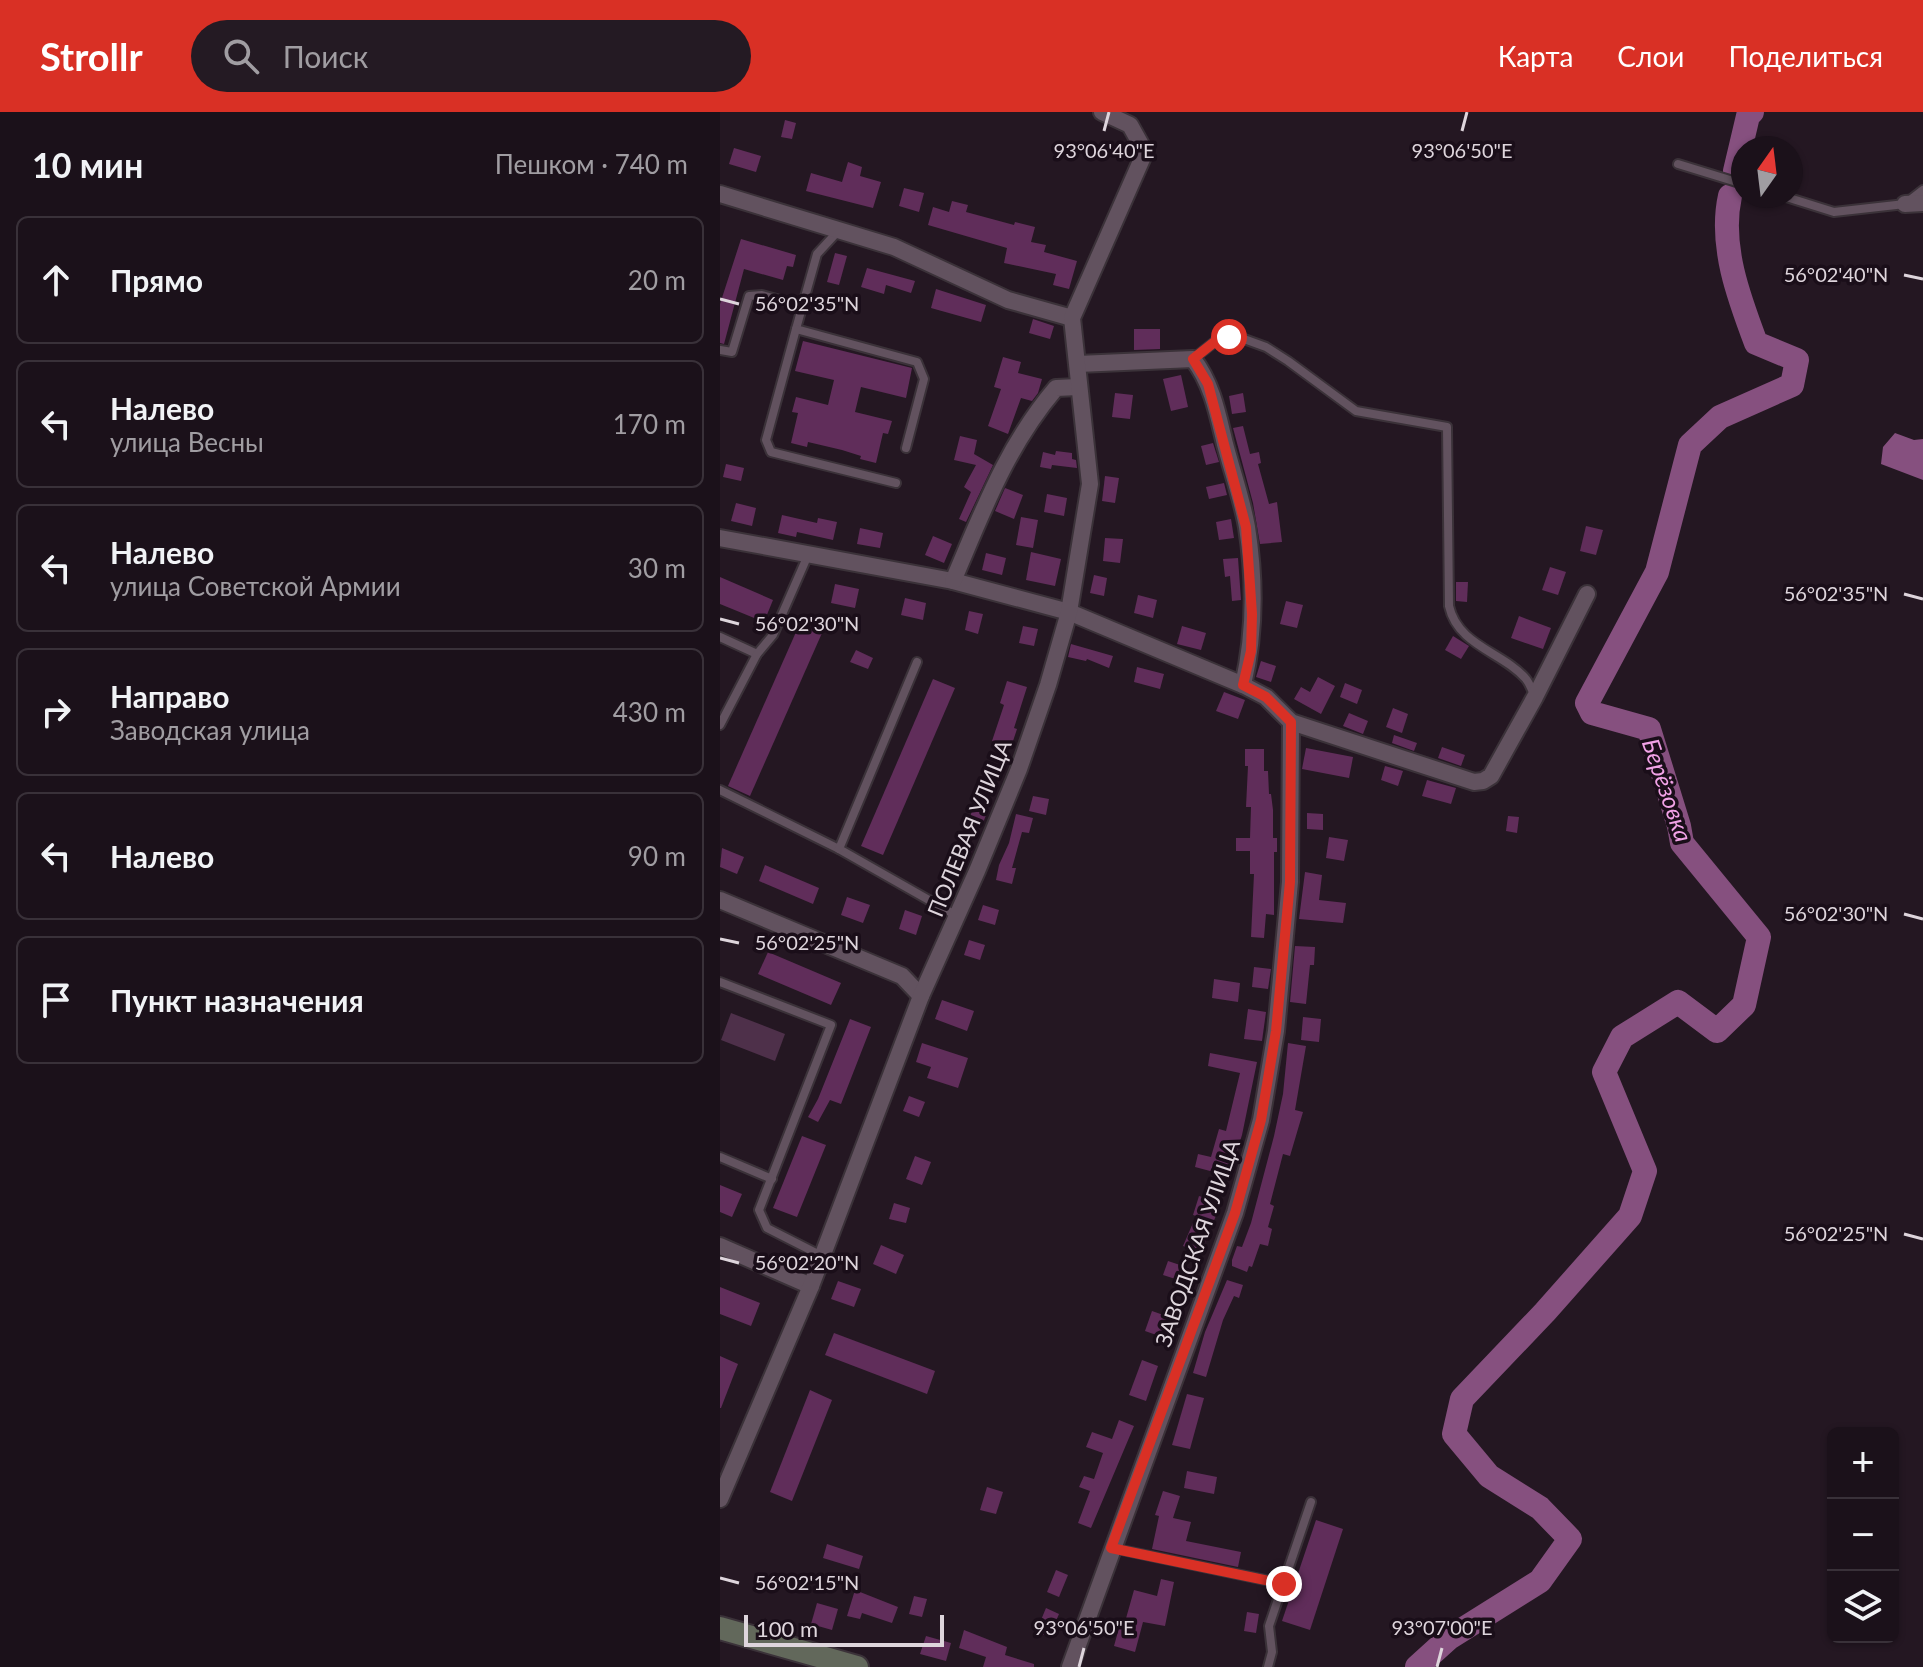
<!DOCTYPE html>
<html lang="ru">
<head>
<meta charset="utf-8">
<style>
	:root { --surface:#1b111a; --page:#241a23; --text:#f1f3f6; --muted:#a09da2; --line:#393139; --accent:#d93025 }
	body { margin:0; font-family:Lato,sans-serif; background:var(--page); color:var(--text) }
	.controls { position:absolute; right:24px; bottom:24px; display:grid; overflow:hidden; border-radius:12px; box-shadow:0 2px 6px #0004 }
	.controls button { width:72px; height:72px; display:grid; place-items:center; padding:0; border:0; border-bottom:2px solid var(--line); background:var(--surface); color:var(--text); font:40px sans-serif }
	.compass { position:absolute; left:1011px; top:24px; width:72px; height:72px; border-radius:50%; background:var(--surface); box-shadow:0 2px 6px #0004; rotate:14deg }
	.scale { position:absolute; left:24px; bottom:20px; width:200px; box-sizing:border-box; padding-left:8px; border:4px solid #ded5dc; border-top:0; font-size:22px; line-height:28px; white-space:nowrap; color:#ded5dc; -webkit-text-stroke:6px #1a0e19; paint-order:stroke }
	.stop { position:absolute; width:24px; height:24px; margin:-18px; border:6px solid #d93025; border-radius:50%; background:#fff }
	.stop.end { background:#d93025; border-color:#fff; box-shadow:0 2px 8px #0008 }
	.list { margin:0; padding:0; list-style:none }
	h2 { display:flex; justify-content:space-between; align-items:center; height:104px; margin:0; padding:0 32px; font-size:34px }
	h2 small { font-size:26px; font-weight:400; color:var(--muted) }
	.list li { display:grid; grid-template-columns:52px 1fr auto; gap:24px; align-items:center; box-sizing:border-box; height:128px; margin:0 16px 16px; padding:0 16px; border:2px solid var(--line); border-radius:12px }
	.list b { display:block; font-size:30px; white-space:nowrap }
	.list p { margin:0; font-size:26px; white-space:nowrap; color:var(--muted) }
	.list em { font-size:26px; font-style:normal; color:var(--muted) }
	.icon { flex:none; width:44px; height:44px; fill:none; stroke:currentColor; stroke-width:2; stroke-linecap:round; stroke-linejoin:round }
	.map { position:relative; flex:none; width:1203px; height:1555px; overflow:hidden }
	header { display:flex; align-items:center; gap:48px; box-sizing:border-box; height:112px; padding:0 40px; background:var(--accent); color:#fff }
	header strong { font-size:38px }
	nav { display:flex; gap:44px; margin-inline-start:auto; font-size:28px }
	.search { width:560px; height:72px; background:var(--page); display:flex; align-items:center; gap:20px; box-sizing:border-box; padding:0 28px; border-radius:44px; color:var(--muted); font-size:30px }
	main { display:flex }
	aside { flex:1; background:var(--surface) }
	.map>svg:first-child { display:block }
	.green { fill:#4e304a }
	.water { fill:#86507f }
	.lines { fill:none; stroke-linecap:round; stroke-linejoin:round }
	.river { stroke:#86507f; stroke-width:24 }
	.building { fill:#602d5a }
	.service-casing { stroke:#3b3239; stroke-width:12 }
	.minor-casing { stroke:#3b3239; stroke-width:20 }
	.secondary-casing { stroke:#3b3239; stroke-width:26 }
	.service { stroke:#62525f; stroke-width:8 }
	.minor { stroke:#62525f; stroke-width:16 }
	.secondary { stroke:#62685b; stroke-width:22 }
	.route { stroke:#d93025; stroke-width:10 }
	.ticks { fill:none; stroke:#ded5dc; stroke-width:3 }
	.labels { text-anchor:middle; dominant-baseline:central; stroke-width:7; stroke-linejoin:round; paint-order:stroke }
	.street-label { font-size:22px; fill:#ded5dc; stroke:#1a0e19 }
	.water-label { font-size:24px; font-style:italic; fill:#f1a2e6; stroke:#1a0e19 }
	.ticks-label { font-size:20px; text-anchor:middle; fill:#ded5dc; stroke:#1a0e19; stroke-width:7; stroke-linejoin:round; paint-order:stroke }
</style>
</head>
<body>
<header>
<strong>Strollr</strong>
<div class="search"><svg class="icon" aria-label="search" viewBox="0 0 24 24"><circle cx="10" cy="10" r="6"/><path d="M15 15l6 6"/></svg>Поиск</div>
<nav><a>Карта</a><a>Слои</a><a>Поделиться</a></nav>
</header>
<main>
<aside>
<h2>10 мин<small>Пешком · 740 m</small></h2>
<ul class="list">
<li><svg class="icon" aria-label="ahead" viewBox="0 0 24 24"><path d="M12 20V5M6 11l6-6 6 6"/></svg><div><b>Прямо</b></div><em>20 m</em></li>
<li><svg class="icon" aria-label="left" viewBox="0 0 24 24"><path d="M17 20v-9H6M10 6l-5 5 5 5"/></svg><div><b>Налево</b><p>улица Весны</p></div><em>170 m</em></li>
<li><svg class="icon" aria-label="left" viewBox="0 0 24 24"><path d="M17 20v-9H6M10 6l-5 5 5 5"/></svg><div><b>Налево</b><p>улица Советской Армии</p></div><em>30 m</em></li>
<li><svg class="icon" aria-label="right" viewBox="0 0 24 24"><path d="M7 20v-9h11M14 6l5 5-5 5"/></svg><div><b>Направо</b><p>Заводская улица</p></div><em>430 m</em></li>
<li><svg class="icon" aria-label="left" viewBox="0 0 24 24"><path d="M17 20v-9H6M10 6l-5 5 5 5"/></svg><div><b>Налево</b></div><em>90 m</em></li>
<li><svg class="icon" aria-label="arrive" viewBox="0 0 24 24"><path d="M6 21V4h12l-3 4 3 4H6"/></svg><div><b>Пункт назначения</b></div></li>
</ul>
</aside>
<div class="map">
<svg width="1203" height="1555" viewBox="0 0 1203 1555">
	<rect width="100%" height="100%" fill="#241722"/>
	<polygon class="green" points="11,901 65,922 55,949 1,928"/>
	<polygon class="water" points="1175,321 1194,328 1203,327 1203,368 1161,352 1163,335"/>
	<g class="lines">
		<g class="river">
			<polyline points="1015,59 1028,4 1032,0"/>
			<path d="M697,1555l32,-29 91,-57 30,-42 -30,-31 -51,-32 -35,-42 8,-35 83,-87 85,-96 15,-45 -41,-99 18,-35 56,-35 39,29 27,-26 15,-68 -77,-94 -3,-17 -30,-97 -57,-16 -5,-10 70,-131 33,-127 30,-28 72,-32 5,-25 -41,-17c-17,-45 -37,-98 -26,-147"/>
		</g>
	</g>
	<g class="building">
		<polygon points="65,8 76,11 72,27 61,25"/>
		<polygon points="14,36 41,44 36,60 9,52"/>
		<polygon points="128,50 142,55 140,64 161,70 153,96 86,79 91,61 122,70"/>
		<polygon points="184,76 204,81 199,100 179,94"/>
		<polygon points="232,89 248,93 246,100 294,113 295,110 315,115 311,130 326,133 324,140 357,149 349,177 333,173 336,162 284,151 287,136 208,113 213,95 229,100"/>
		<polygon points="21,127 76,143 73,155 67,154 63,168 24,157 4,232 0,231 0,192"/>
		<polygon points="115,141 127,144 119,173 107,170"/>
		<polygon points="147,156 195,169 191,181 166,173 164,182 141,175"/>
		<polygon points="216,177 266,193 261,210 211,196"/>
		<polygon points="313,207 334,214 330,227 309,221"/>
		<polygon points="414,217 440,217 440,237 414,238"/>
		<polygon points="83,229 192,256 186,286 141,275 135,300 172,309 168,322 163,321 156,351 140,347 141,344 122,338 88,330 87,335 71,331 78,301 72,300 76,285 108,293 114,268 75,259"/>
		<polygon points="283,245 301,250 298,261 322,267 318,281 312,289 301,286 288,322 268,314 281,277 274,275"/>
		<polygon points="461,263 468,295 451,299 443,267"/>
		<polygon points="395,281 413,283 410,307 392,305"/>
		<polygon points="523,281 526,300 512,302 509,284"/>
		<polygon points="523,314 530,342 539,340 541,351 538,352 549,392 557,390 562,430 540,432 533,391 513,316"/>
		<polygon points="240,324 257,328 254,342 273,353 246,410 239,407 251,380 244,375 256,353 234,348"/>
		<polygon points="493,331 499,350 486,353 481,334"/>
		<polygon points="336,339 352,341 352,347 356,348 357,356 332,353 331,357 320,355 323,340 335,343"/>
		<polygon points="6,352 24,356 21,369 3,365"/>
		<polygon points="385,364 399,366 395,391 382,389"/>
		<polygon points="504,371 507,383 489,387 486,375"/>
		<polygon points="285,376 303,383 294,407 275,399"/>
		<polygon points="327,382 347,386 344,404 324,400"/>
		<polygon points="16,391 36,396 32,414 11,409"/>
		<polygon points="62,403 97,411 98,406 117,410 113,428 77,420 76,425 58,421"/>
		<polygon points="301,405 318,408 313,436 296,433"/>
		<polygon points="511,407 514,426 499,428 496,410"/>
		<polygon points="866,414 883,418 876,443 860,439"/>
		<polygon points="140,416 163,421 160,436 137,432"/>
		<polygon points="213,424 232,432 224,451 205,443"/>
		<polygon points="385,426 403,427 400,451 383,449"/>
		<polygon points="311,440 341,447 335,474 306,468"/>
		<polygon points="266,441 286,446 282,463 262,458"/>
		<polygon points="518,446 521,488 512,489 510,464 505,465 503,447"/>
		<polygon points="830,455 846,460 838,483 822,478"/>
		<polygon points="374,463 387,466 384,484 370,481"/>
		<polygon points="0,465 53,488 44,510 0,492"/>
		<polygon points="736,470 748,470 747,490 736,489"/>
		<polygon points="115,472 139,477 135,496 111,491"/>
		<polygon points="418,483 437,488 433,506 414,501"/>
		<polygon points="185,486 206,491 203,508 181,503"/>
		<polygon points="566,489 583,493 577,516 560,512"/>
		<polygon points="249,499 263,502 258,522 245,518"/>
		<polygon points="799,504 831,516 823,537 791,526"/>
		<polygon points="80,511 102,521 30,684 8,674"/>
		<polygon points="303,514 318,517 314,534 299,531"/>
		<polygon points="462,514 486,521 481,538 457,532"/>
		<polygon points="733,524 749,534 741,547 725,538"/>
		<polygon points="351,532 393,544 389,556 367,547 366,549 348,545"/>
		<polygon points="136,538 153,546 148,557 130,550"/>
		<polygon points="541,549 556,554 551,570 536,565"/>
		<polygon points="417,555 444,562 440,577 414,570"/>
		<polygon points="598,565 615,574 601,602 574,587 581,575 590,580"/>
		<polygon points="213,567 235,576 163,743 141,734"/>
		<polygon points="287,569 307,575 294,616 297,617 291,635 272,629 284,593 280,591"/>
		<polygon points="625,571 642,578 637,592 620,585"/>
		<polygon points="504,580 525,588 518,607 496,599"/>
		<polygon points="673,596 688,602 682,621 666,615"/>
		<polygon points="629,601 648,609 643,622 623,614"/>
		<polygon points="674,623 697,631 694,639 672,631"/>
		<polygon points="722,635 745,643 741,654 718,646"/>
		<polygon points="586,636 633,645 629,666 582,657"/>
		<polygon points="525,637 544,637 544,659 548,659 549,682 551,682 553,698 553,726 557,726 557,740 554,740 554,803 546,802 544,826 531,825 534,762 530,762 530,739 516,739 516,726 530,726 531,695 526,695 528,654 525,654"/>
		<polygon points="665,654 683,659 678,674 661,668"/>
		<polygon points="707,668 736,676 731,692 702,684"/>
		<polygon points="313,684 329,687 326,703 309,699"/>
		<polygon points="254,693 268,698 261,716 248,711"/>
		<polygon points="587,701 603,702 603,718 587,717"/>
		<polygon points="296,702 313,706 309,721 302,720 292,756 296,756 292,772 276,768 279,753 289,731"/>
		<polygon points="788,704 799,705 797,721 786,719"/>
		<polygon points="609,725 628,728 624,749 606,746"/>
		<polygon points="240,731 253,736 246,754 233,749"/>
		<polygon points="2,736 24,745 17,762 0,755"/>
		<polygon points="45,753 99,776 93,792 39,769"/>
		<polygon points="585,760 602,763 599,788 626,791 623,811 579,807"/>
		<polygon points="127,785 150,793 143,811 121,803"/>
		<polygon points="263,793 279,798 275,813 258,808"/>
		<polygon points="185,798 202,804 196,823 179,817"/>
		<polygon points="249,828 265,833 260,848 244,843"/>
		<polygon points="575,834 595,835 594,853 590,853 586,892 570,890"/>
		<polygon points="48,840 121,871 111,893 38,862"/>
		<polygon points="534,855 551,857 548,877 532,875"/>
		<polygon points="494,867 520,871 518,890 492,886"/>
		<polygon points="222,888 254,899 247,919 215,907"/>
		<polygon points="528,897 546,900 542,929 524,927"/>
		<polygon points="583,905 601,907 599,930 581,928"/>
		<polygon points="130,907 151,915 121,992 110,988 98,1010 88,1005 98,987"/>
		<polygon points="202,931 248,946 238,976 207,966 211,955 196,950"/>
		<polygon points="568,931 586,934 575,998 583,1000 570,1044 563,1042 550,1092 554,1094 548,1115 552,1117 548,1134 540,1132 532,1155 529,1154 527,1160 512,1154 512,1148 517,1134 522,1135 531,1111 554,1024 563,982"/>
		<polygon points="490,941 537,950 522,1023 509,1064 475,1055 478,1042 491,1045 499,1017 506,1019 520,961 488,954"/>
		<polygon points="189,984 205,990 199,1005 183,999"/>
		<polygon points="82,1024 106,1033 77,1105 53,1096"/>
		<polygon points="195,1044 211,1050 202,1073 186,1067"/>
		<polygon points="0,1073 22,1082 12,1105 0,1100"/>
		<polygon points="479,1084 501,1091 481,1141 463,1134 476,1104 473,1103"/>
		<polygon points="174,1091 190,1096 186,1111 169,1107"/>
		<polygon points="161,1133 184,1143 176,1162 153,1152"/>
		<polygon points="448,1149 472,1157 468,1171 443,1163"/>
		<polygon points="507,1168 523,1173 519,1186 514,1184 503,1208 486,1265 473,1261 485,1220"/>
		<polygon points="118,1169 141,1177 134,1195 111,1187"/>
		<polygon points="0,1175 40,1191 31,1214 0,1202"/>
		<polygon points="432,1199 452,1206 445,1226 425,1219"/>
		<polygon points="114,1221 215,1259 207,1282 105,1243"/>
		<polygon points="0,1244 18,1252 1,1296 0,1296"/>
		<polygon points="422,1248 438,1254 426,1289 409,1283"/>
		<polygon points="90,1278 112,1288 72,1389 50,1380"/>
		<polygon points="467,1282 484,1286 470,1337 452,1333"/>
		<polygon points="399,1308 414,1314 371,1416 358,1411 370,1379 359,1375 364,1364 374,1367 383,1341 366,1335 372,1320 392,1327"/>
		<polygon points="467,1359 497,1365 494,1382 464,1376"/>
		<polygon points="267,1375 283,1380 276,1402 260,1398"/>
		<polygon points="443,1379 460,1384 453,1406 471,1410 466,1429 521,1440 518,1455 432,1437 439,1404 435,1403"/>
		<polygon points="596,1408 623,1417 590,1518 562,1509"/>
		<polygon points="107,1432 143,1444 139,1457 103,1446"/>
		<polygon points="336,1458 348,1463 339,1485 327,1480"/>
		<polygon points="441,1467 454,1470 445,1514 423,1510 415,1540 394,1534 399,1516 403,1517 414,1478 437,1484"/>
		<polygon points="135,1478 178,1495 172,1511 142,1501 140,1507 127,1504"/>
		<polygon points="194,1484 207,1487 202,1505 189,1502"/>
		<polygon points="97,1491 118,1497 112,1518 91,1512"/>
		<polygon points="326,1496 339,1502 329,1525 316,1520"/>
		<polygon points="527,1500 539,1502 536,1521 524,1519"/>
		<polygon points="244,1518 287,1535 285,1543 314,1552 314,1555 263,1555 266,1545 239,1536"/>
		<polygon points="206,1524 231,1531 226,1549 200,1542"/>
	</g>
	<g class="lines">
		<defs>
			<g id="service">
				<polyline points="958,52 1023,72"/>
				<polyline points="1063,84 1114,100 1185,92 1203,78"/>
				<polyline points="120,117 97,142 76,217 197,250 204,267 186,336"/>
				<polyline points="76,217 46,328 51,340 176,371"/>
				<polyline points="0,238 12,240 29,184 42,183 82,194"/>
				<path d="M473,247l24,-19 12,-3 15,2 22,8 22,14 68,50 91,16 2,179c9,40 54,46 77,73 4,5 6,12 9,17"/>
				<polyline points="0,525 37,542"/>
				<polyline points="0,613 37,542 53,523 88,443"/>
				<polyline points="0,678 119,737 237,804"/>
				<polyline points="119,737 197,550"/>
				<polyline points="0,870 111,913 39,1098 47,1116 102,1144"/>
				<polyline points="0,1045 52,1067"/>
				<polyline points="392,1436 564,1472"/>
				<polyline points="548,1555 552,1540 549,1514 591,1390"/>
			</g>
			<g id="minor">
				<polyline points="0,82 174,135 288,188 352,206"/>
				<polyline points="1185,92 1203,91"/>
				<path d="M358,252l115,-5c19,24 25,56 32,85 7,27 17,55 22,83 8,52 8,107 -4,158"/>
				<polyline points="0,426 233,469 349,500 523,573 546,585 571,610 754,670 763,669 771,664 815,585 867,482"/>
				<path d="M233,469c30,-70 53,-134 103,-193l22,-1"/>
				<polyline points="0,788 182,864 201,884"/>
				<polyline points="0,1134 91,1174"/>
				<polyline points="0,1387 91,1174 201,884 257,759 299,657 328,573 349,500 370,372 352,206 425,40 410,13 382,0"/>
				<polyline points="350,1555 515,1101 541,1008 556,919 570,770 571,610"/>
			</g>
			<polyline id="secondary" points="0,1516 137,1555"/>
		</defs>
		<use href="#service" class="service-casing"/>
		<use href="#minor" class="minor-casing"/>
		<use href="#secondary" class="secondary-casing"/>
		<use href="#service" class="service"/>
		<use href="#minor" class="minor"/>
		<use href="#secondary" class="secondary"/>
	</g>
	<g class="lines">
		<polyline class="route" points="509,225 497,228 473,247 488,272 526,415 532,502 531,539 523,573 546,585 571,610 570,770 556,919 541,1008 515,1101 391,1436 564,1472"/>
	</g>
	<path class="ticks" d="M384,19l5,-19M742,19l5,-19M1184,163l19,4M0,187l19,5M1184,482l19,5M0,507l19,5M1184,802l19,5M0,827l19,4M1184,1122l19,5M0,1146l19,5M0,1466l19,5M359,1555l5,-19M717,1555l5,-19"/>
	<g class="labels">
		<g class="street-label">
			<text transform="translate(249 716) rotate(-68)">ПОЛЕВАЯ УЛИЦА</text>
			<text transform="translate(477 1131) rotate(-71)">ЗАВОДСКАЯ УЛИЦА</text>
		</g>
		<g class="water-label">
			<text transform="translate(948 678) rotate(71)">Берёзовка</text>
		</g>
	</g>
	<g class="ticks-label">
		<text x="384" y="46">93°06'40"E</text>
		<text x="742" y="46">93°06'50"E</text>
		<text x="1116" y="170">56°02'40"N</text>
		<text x="87" y="199">56°02'35"N</text>
		<text x="1116" y="489">56°02'35"N</text>
		<text x="87" y="519">56°02'30"N</text>
		<text x="1116" y="809">56°02'30"N</text>
		<text x="87" y="838">56°02'25"N</text>
		<text x="1116" y="1129">56°02'25"N</text>
		<text x="87" y="1158">56°02'20"N</text>
		<text x="87" y="1478">56°02'15"N</text>
		<text x="364" y="1523">93°06'50"E</text>
		<text x="722" y="1523">93°07'00"E</text>
	</g>
</svg>
<div class="controls">
<button>+</button>
<button>−</button>
<button><svg class="icon" aria-label="layers" viewBox="0 0 24 24"><path d="M12 4l9 5-9 5-9-5zM3 14l9 5 9-5"/></svg></button>
</div>
<svg class="compass" viewBox="-18 -18 36 36"><path d="M0-13l5 13h-10z" fill="#e53935"/><path d="M0 13l5-13h-10z" fill="#a09da2"/></svg>
<div class="scale">100 m</div>
<div class="stop" style="left:509px;top:225px"></div>
<div class="stop end" style="left:564px;top:1472px"></div>
</div>
</main>
</body>
</html>
